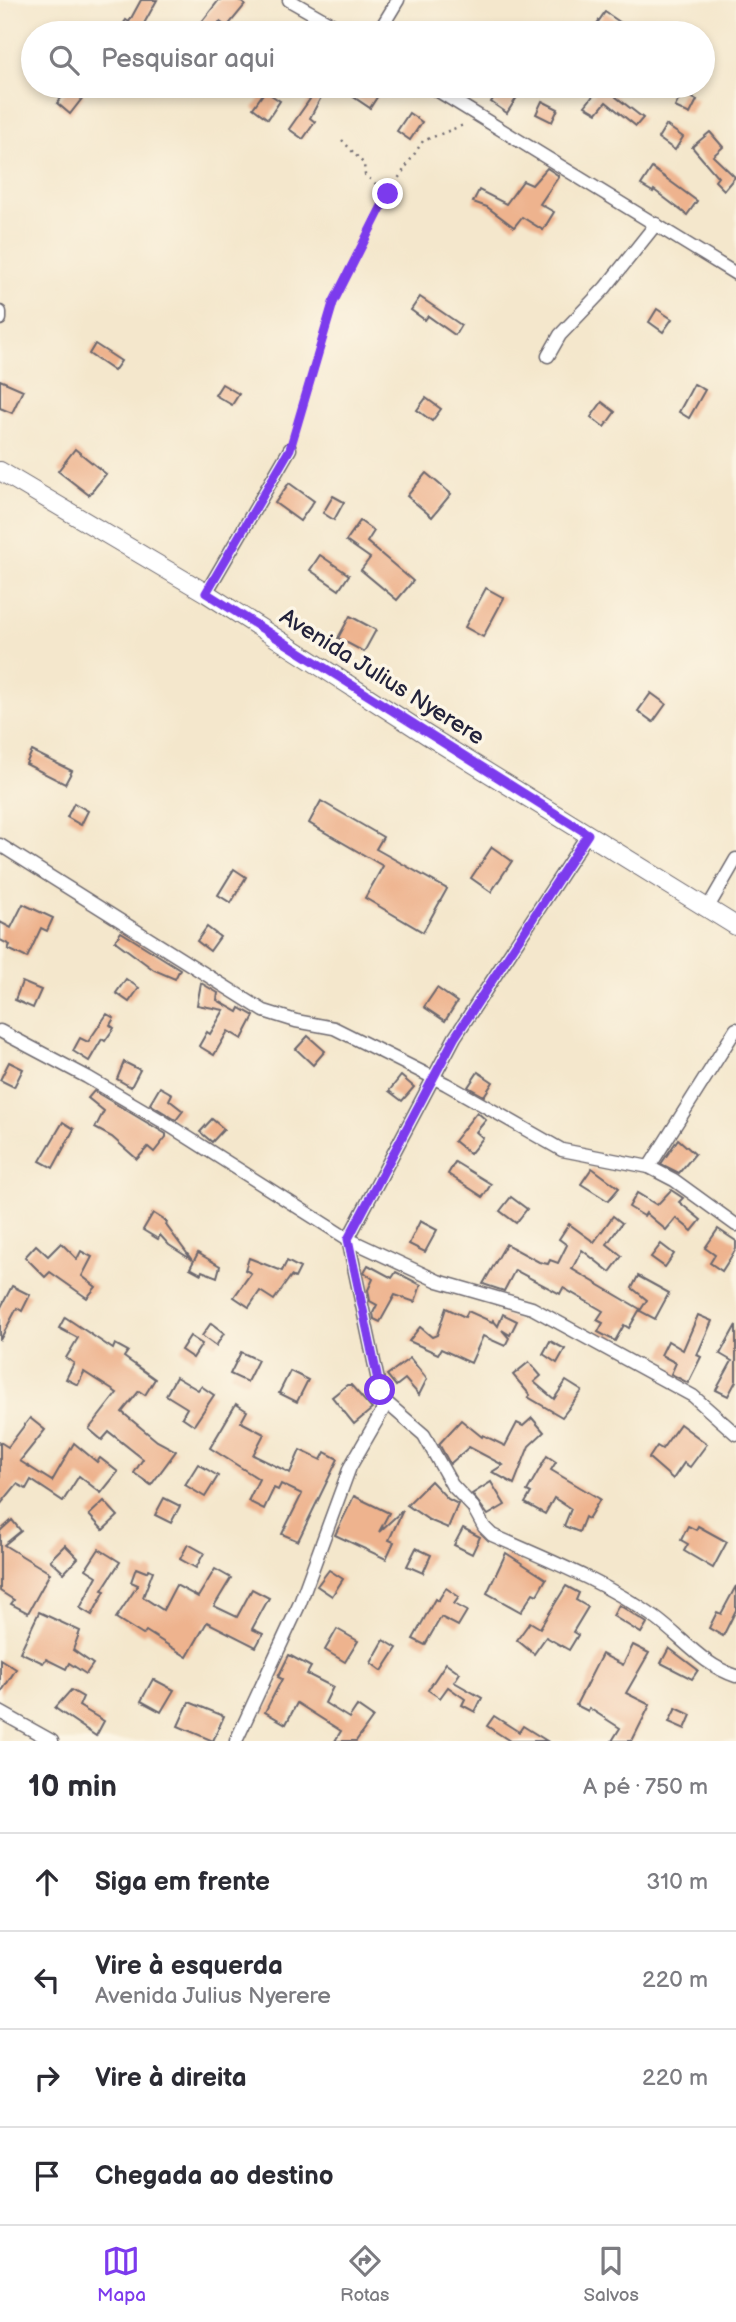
<!DOCTYPE html>
<html lang="pt">
<head>
<meta charset="utf-8">
<style>
	:root { --surface:#fff; --page:#f2f2f3; --text:#2b2b33; --muted:#7c7c81; --line:#e1e1e2; --accent:#7c3aed }
	body { margin:0; font-family:"Balsamiq Sans",sans-serif; background:var(--page); color:var(--text) }
	.stop { position:absolute; width:21px; height:21px; margin:-16px; border:5px solid #7c3aed; border-radius:50%; background:#fff }
	.stop.end { background:#7c3aed; border-color:#fff; box-shadow:0 2px 7px #0008 }
	.list { margin:0; padding:0; list-style:none }
	h2 { display:flex; justify-content:space-between; align-items:center; height:91px; margin:0; padding:0 28px; font-size:30px }
	h2 small { font-size:23px; font-weight:400; color:var(--muted) }
	.list li { display:grid; grid-template-columns:46px 1fr auto; gap:21px; align-items:center; box-sizing:border-box; height:98px; padding:0 28px; border-top:2px solid var(--line) }
	.list b { display:block; font-size:26px; white-space:nowrap }
	.list p { margin:0; font-size:23px; white-space:nowrap; color:var(--muted) }
	.list em { font-size:23px; font-style:normal; color:var(--muted) }
	.icon { flex:none; width:38px; height:38px; fill:none; stroke:currentColor; stroke-width:2; stroke-linecap:round; stroke-linejoin:round }
	.map { position:relative; flex:none; width:736px; height:1741px; overflow:hidden }
	.search { position:absolute; background:var(--surface); box-shadow:0 4px 10px #0003; left:21px; right:21px; top:21px; height:77px; display:flex; align-items:center; gap:18px; box-sizing:border-box; padding:0 24px; border-radius:38px; color:var(--muted); font-size:26px }
	.sheet { height:483px; background:var(--surface) }
	nav { display:flex; justify-content:space-around; align-items:center; box-sizing:border-box; height:98px; border-top:2px solid var(--line); background:var(--surface); font-size:19px; color:var(--muted) }
	nav a { display:grid; justify-items:center; gap:4px }
	nav .on { color:var(--accent) }
	.map>svg:first-child { display:block }
	.building { fill:#eeb38e }
	.lines { fill:none; stroke-linecap:round; stroke-linejoin:round }
	.street-casing { stroke:#6c676e; stroke-width:15 }
	.secondary-casing { stroke:#6c676e; stroke-width:20 }
	.path { stroke:#6c676e; stroke-width:2.5; stroke-dasharray:2 5; stroke-linecap:butt }
	.street { stroke:#fff; stroke-width:12 }
	.secondary { stroke:#fff; stroke-width:18 }
	.route { stroke:#7c3aed; stroke-width:9 }
	.labels { text-anchor:middle; dominant-baseline:central; stroke-width:7; stroke-linejoin:round; paint-order:stroke }
	.street-label { font-size:23px; fill:#22223b; stroke:#fcf5e5 }
</style>
</head>
<body>
<div class="map">
<svg width="736" height="1741" viewBox="0 0 736 1741">
	<rect width="100%" height="100%" fill="#fcf5e5"/>
	<filter id="ink" filterUnits="userSpaceOnUse"><feTurbulence type="fractalNoise" baseFrequency=".0143" numOctaves="2"/><feDisplacementMap in="SourceGraphic" scale="14" xChannelSelector="R" yChannelSelector="G"/><feConvolveMatrix kernelMatrix="1 2 1 2 8 2 1 2 1" color-interpolation-filters="sRGB"/></filter>
	<filter id="wash" filterUnits="userSpaceOnUse"><feTurbulence type="fractalNoise" baseFrequency=".00686" numOctaves="4" result="noise"/><feDisplacementMap in="SourceGraphic" scale="28" xChannelSelector="R" yChannelSelector="G"/><feGaussianBlur stdDeviation="1.57" result="paint"/><feColorMatrix in="noise" values="0 0 0 0 0 0 0 0 0 0 0 0 0 0 0 0 0 1.4 0 .05"/><feComposite in="paint" operator="in"/></filter>
	<g filter="url(#wash)">
		<rect width="100%" height="100%" fill="#f4e7cc"/>
		<g id="blocks">
			<g class="building">
				<polygon points="141,0 157,0 141,29 147,33 117,33 126,20 129,22"/>
				<polygon points="219,0 239,0 245,5 227,27 220,22 212,33 193,33"/>
				<polygon points="605,12 636,33 609,33 596,25"/>
				<polygon points="71,86 84,96 70,114 57,103"/>
				<polygon points="306,86 327,86 310,118 315,122 303,139 289,129 310,99 301,94"/>
				<polygon points="359,86 374,86 381,91 370,108 352,96"/>
				<polygon points="501,86 519,94 507,113 491,102"/>
				<polygon points="601,86 618,93 616,97 643,118 636,126 606,102 597,113 585,106"/>
				<polygon points="265,91 280,101 268,119 253,108"/>
				<polygon points="682,93 697,100 690,114 675,107"/>
				<polygon points="542,101 558,109 552,122 536,114"/>
				<polygon points="409,113 422,122 410,140 397,131"/>
				<polygon points="666,125 683,137 675,150 658,138"/>
				<polygon points="710,132 723,147 713,156 735,177 724,190 715,181 718,177 692,147"/>
				<polygon points="547,168 559,176 540,204 554,212 543,230 522,217 514,227 487,207 473,202 479,190 506,204 523,181 532,185"/>
				<polygon points="652,168 697,201 687,215 654,190 653,192 641,185"/>
				<polygon points="420,297 461,325 455,335 428,316 425,320 411,310"/>
				<polygon points="657,309 672,319 663,332 649,322"/>
				<polygon points="95,344 121,361 114,371 89,354"/>
				<polygon points="0,380 23,390 12,413 0,408"/>
				<polygon points="222,384 239,394 232,405 215,395"/>
				<polygon points="694,384 705,390 689,418 679,412"/>
				<polygon points="426,398 441,409 432,421 417,410"/>
				<polygon points="602,402 615,412 604,427 591,417"/>
				<polygon points="75,449 106,474 89,495 58,471"/>
				<polygon points="426,473 451,494 432,517 407,496"/>
				<polygon points="289,483 314,501 300,521 275,503"/>
				<polygon points="333,496 344,502 334,520 323,513"/>
				<polygon points="360,521 374,531 367,542 413,581 397,600 361,570 370,558 346,541"/>
				<polygon points="320,555 349,575 339,590 310,570"/>
				<polygon points="486,588 504,598 483,637 465,627"/>
				<polygon points="350,616 376,630 364,652 338,638"/>
				<polygon points="651,693 666,704 653,722 638,711"/>
				<polygon points="32,751 72,771 65,784 26,764"/>
				<polygon points="321,801 383,837 376,849 447,889 423,932 365,898 383,866 309,823"/>
				<polygon points="74,803 88,811 81,825 67,817"/>
				<polygon points="492,847 512,861 491,892 471,878"/>
				<polygon points="234,869 246,877 231,903 218,895"/>
				<polygon points="23,904 53,918 47,931 41,928 27,958 8,949 10,945 0,940 0,922 11,928"/>
				<polygon points="207,927 220,937 210,951 197,941"/>
				<polygon points="121,932 180,969 175,979 154,970 115,941"/>
				<polygon points="126,979 139,988 129,1002 116,993"/>
				<polygon points="22,982 41,990 33,1008 15,1000"/>
				<polygon points="201,983 218,993 217,1000 238,1012 240,1008 254,1016 242,1039 228,1031 214,1055 199,1046 207,1032 210,1034 224,1010 197,1005"/>
				<polygon points="437,988 457,1002 445,1021 424,1007"/>
				<polygon points="107,1014 114,1018 110,1025 114,1028 105,1041 102,1039 89,1061 73,1051 80,1038 88,1042"/>
				<polygon points="308,1036 325,1051 313,1065 296,1049"/>
				<polygon points="9,1062 23,1069 14,1087 0,1080"/>
				<polygon points="124,1062 140,1070 131,1087 117,1079"/>
				<polygon points="478,1072 493,1082 484,1096 468,1087"/>
				<polygon points="401,1076 414,1087 402,1101 389,1091"/>
				<polygon points="160,1087 172,1094 169,1100 183,1111 176,1120 150,1104"/>
				<polygon points="94,1091 166,1134 166,1137 154,1152 148,1147 137,1159 112,1137 95,1128 104,1111 88,1098"/>
				<polygon points="477,1112 486,1120 476,1132 483,1138 470,1154 454,1141"/>
				<polygon points="212,1119 224,1129 212,1142 200,1132"/>
				<polygon points="63,1122 74,1129 53,1168 40,1161"/>
				<polygon points="678,1139 695,1154 679,1173 661,1164"/>
				<polygon points="455,1162 491,1184 483,1197 448,1174"/>
				<polygon points="592,1168 619,1188 608,1201 581,1184"/>
				<polygon points="671,1190 683,1198 679,1202 701,1220 692,1231 676,1218 666,1230 646,1213 644,1216 629,1207 637,1193 657,1205"/>
				<polygon points="511,1197 527,1209 516,1223 500,1211"/>
				<polygon points="153,1213 167,1222 166,1225 192,1260 169,1245 160,1235 158,1239 143,1230"/>
				<polygon points="613,1216 622,1223 607,1244 622,1256 610,1272 582,1250 572,1269 640,1309 629,1328 624,1325 615,1341 598,1332 603,1323 597,1320 603,1311 563,1288 560,1294 515,1270 504,1291 483,1284 506,1244 539,1262 548,1264 550,1260 558,1263 567,1245 559,1239 569,1224 594,1242"/>
				<polygon points="420,1221 437,1230 425,1252 409,1244"/>
				<polygon points="718,1229 736,1241 736,1249 722,1271 710,1263 715,1255 705,1248"/>
				<polygon points="61,1243 77,1259 81,1251 92,1257 82,1276 96,1287 87,1298 50,1272 45,1277 25,1257 36,1245 48,1256"/>
				<polygon points="661,1244 674,1254 665,1267 651,1257"/>
				<polygon points="198,1253 220,1266 217,1277 202,1271 201,1274 190,1268"/>
				<polygon points="249,1258 282,1271 287,1261 300,1268 295,1278 291,1276 274,1300 260,1291 249,1307 234,1297 251,1273 245,1270"/>
				<polygon points="368,1265 392,1278 396,1272 421,1285 415,1302 395,1295 380,1322 374,1319 373,1313 377,1305 370,1301 368,1290 373,1279 364,1272"/>
				<polygon points="638,1276 669,1293 655,1319 640,1311 647,1300 632,1288"/>
				<polygon points="12,1286 30,1295 22,1311 17,1308 0,1340 0,1309"/>
				<polygon points="446,1308 465,1317 468,1311 492,1322 493,1320 498,1326 503,1314 517,1321 510,1335 502,1330 509,1338 505,1346 483,1336 471,1363 441,1349 438,1354 409,1341 420,1327 432,1337 437,1335"/>
				<polygon points="698,1315 712,1321 697,1355 701,1357 688,1383 671,1374 676,1363 661,1355 668,1341 683,1350"/>
				<polygon points="65,1317 113,1349 115,1344 128,1351 124,1357 155,1379 145,1395 139,1391 122,1412 157,1441 176,1451 151,1485 134,1473 143,1459 109,1432 102,1440 89,1429 117,1393 84,1372 78,1385 66,1379 74,1363 66,1358 78,1338 59,1328"/>
				<polygon points="211,1323 224,1333 216,1346 202,1336"/>
				<polygon points="736,1325 736,1381 728,1396 716,1390 732,1361 720,1354"/>
				<polygon points="190,1336 202,1344 193,1358 181,1350"/>
				<polygon points="550,1341 565,1349 557,1363 543,1354"/>
				<polygon points="241,1352 258,1360 247,1382 230,1374"/>
				<polygon points="410,1358 427,1379 419,1395 405,1379 396,1386 387,1375"/>
				<polygon points="529,1362 541,1376 534,1382 554,1399 566,1381 582,1391 562,1417 528,1397 530,1395 513,1375"/>
				<polygon points="290,1371 308,1380 297,1402 279,1393"/>
				<polygon points="176,1377 198,1390 201,1386 214,1395 194,1425 182,1417 187,1408 166,1395"/>
				<polygon points="347,1385 351,1385 372,1409 354,1424 332,1397"/>
				<polygon points="236,1404 247,1411 241,1422 264,1434 253,1455 290,1473 300,1450 321,1460 325,1452 338,1459 298,1541 282,1534 302,1494 281,1484 278,1490 274,1488 264,1509 248,1501 259,1479 210,1448"/>
				<polygon points="30,1418 45,1430 20,1461 52,1481 74,1443 97,1462 100,1458 118,1472 101,1493 79,1476 63,1501 31,1480 26,1489 17,1484 0,1505 0,1442 8,1447"/>
				<polygon points="532,1418 544,1432 529,1446 514,1484 492,1472 503,1465 469,1447 450,1464 439,1444 461,1420 482,1437 483,1435 505,1446 517,1423 523,1426"/>
				<polygon points="680,1424 707,1444 690,1467 684,1463 673,1479 649,1458 657,1446 662,1449"/>
				<polygon points="547,1456 556,1462 551,1470 600,1499 588,1519 585,1517 579,1532 564,1526 571,1509 554,1498 545,1514 525,1503 531,1493 527,1491"/>
				<polygon points="198,1464 218,1476 205,1497 185,1485"/>
				<polygon points="431,1481 448,1499 458,1504 448,1528 429,1520 407,1505"/>
				<polygon points="491,1482 505,1505 488,1515 472,1494"/>
				<polygon points="354,1496 389,1513 379,1532 403,1510 389,1540 394,1542 386,1559 335,1535"/>
				<polygon points="164,1498 180,1506 171,1523 155,1515"/>
				<polygon points="104,1501 118,1516 103,1530 89,1515"/>
				<polygon points="12,1520 21,1531 4,1545 50,1573 28,1613 11,1604 14,1600 0,1591 0,1531"/>
				<polygon points="688,1526 696,1530 698,1526 727,1542 713,1568 684,1551 688,1544 681,1540"/>
				<polygon points="463,1528 480,1537 472,1554 454,1545"/>
				<polygon points="188,1544 204,1553 196,1568 180,1559"/>
				<polygon points="65,1545 78,1558 64,1573 50,1560"/>
				<polygon points="416,1548 431,1555 423,1573 407,1566"/>
				<polygon points="99,1549 120,1562 102,1590 105,1591 92,1615 80,1608 97,1576 86,1569"/>
				<polygon points="506,1553 546,1579 537,1595 533,1593 521,1612 487,1593"/>
				<polygon points="136,1568 146,1572 149,1569 153,1571 143,1597 163,1610 176,1585 198,1597 215,1569 231,1578 214,1606 237,1617 252,1589 269,1598 252,1629 263,1634 256,1647 207,1622 187,1657 146,1631 143,1635 116,1618 138,1585 131,1582"/>
				<polygon points="329,1570 343,1579 332,1596 317,1586"/>
				<polygon points="566,1586 579,1593 576,1600 588,1607 573,1632 578,1635 569,1650 546,1637 534,1654 517,1640 530,1622 540,1628"/>
				<polygon points="736,1586 736,1610 723,1636 709,1628 717,1612 721,1614"/>
				<polygon points="446,1588 459,1597 454,1604 467,1611 458,1626 441,1617 425,1645 413,1639 435,1599 438,1601"/>
				<polygon points="619,1605 647,1623 641,1633 613,1616"/>
				<polygon points="39,1612 80,1631 73,1650 93,1664 86,1674 69,1663 66,1669 46,1659 43,1663 20,1652"/>
				<polygon points="337,1629 358,1641 345,1662 325,1650"/>
				<polygon points="384,1640 397,1648 382,1671 371,1663"/>
				<polygon points="633,1645 649,1653 626,1693 650,1705 632,1741 612,1741 620,1728 589,1708 588,1711 576,1705 602,1654 623,1665"/>
				<polygon points="669,1648 698,1670 692,1679 661,1663"/>
				<polygon points="289,1655 311,1667 307,1674 333,1687 325,1703 349,1718 357,1706 373,1717 356,1741 335,1741 341,1731 297,1703 286,1724 265,1712 282,1679 278,1677"/>
				<polygon points="0,1659 16,1669 0,1694"/>
				<polygon points="446,1663 460,1673 454,1682 482,1698 475,1712 462,1705 465,1699 448,1687 440,1698 428,1690"/>
				<polygon points="153,1679 174,1690 161,1712 141,1701"/>
				<polygon points="71,1690 83,1697 79,1706 104,1721 96,1736 55,1708"/>
				<polygon points="189,1702 224,1716 213,1741 178,1726"/>
				<polygon points="676,1708 691,1715 685,1729 669,1722"/>
				<polygon points="494,1716 519,1732 523,1726 547,1741 510,1741 487,1726"/>
			</g>
		</g>
	</g>
	<g filter="url(#ink)">
		<use href="#blocks" fill-opacity="0" stroke="#6c676e" stroke-width="2"/>
		<g class="lines">
			<defs>
				<g id="street">
					<polyline points="289,0 347,33"/>
					<polyline points="378,33 398,0"/>
					<polyline points="430,86 736,274"/>
					<polyline points="0,312 0,319"/>
					<polyline points="548,356 560,335 605,288 656,224"/>
					<polyline points="206,593 290,449"/>
					<path d="M588,834l-133,203 -107,202 32,151 7,13 37,32 28,50 21,22 11,20 8,8c54,24 113,47 162,82 28,20 48,48 82,59"/>
					<polyline points="0,845 264,1011 296,1021 334,1028 446,1084 562,1150 649,1167"/>
					<polyline points="707,909 736,859"/>
					<polyline points="736,1029 649,1167 674,1180 736,1225"/>
					<polyline points="0,1031 87,1077 162,1121 348,1239 438,1281 532,1308 693,1396 736,1434"/>
					<polyline points="0,1712 52,1741"/>
					<polyline points="236,1741 300,1603 350,1467 387,1403"/>
				</g>
				<polyline id="secondary" points="0,471 206,593 427,735 736,926"/>
			</defs>
			<use href="#street" class="street-casing"/>
			<use href="#secondary" class="secondary-casing"/>
			<g class="path">
				<polyline points="342,140 364,164 365,175 388,194"/>
				<polyline points="294,436 333,303 388,194 423,141 466,124"/>
			</g>
			<use href="#street" class="street"/>
			<use href="#secondary" class="secondary"/>
		</g>
	</g>
	<g class="lines" filter="url(#ink)">
		<polyline class="route" points="380,1390 348,1239 455,1037 588,834 206,593 290,449 333,303 388,194"/>
	</g>
	<g class="labels">
		<g class="street-label">
			<text transform="translate(382 677) rotate(32)">Avenida Julius Nyerere</text>
		</g>
	</g>
</svg>
<div class="stop" style="left:380px;top:1390px"></div>
<div class="stop end" style="left:388px;top:194px"></div>
<div class="search"><svg class="icon" aria-label="search" viewBox="0 0 24 24"><circle cx="10" cy="10" r="6"/><path d="M15 15l6 6"/></svg>Pesquisar aqui</div>
</div>
<section class="sheet">
<h2>10 min<small>A pé · 750 m</small></h2>
<ul class="list">
<li><svg class="icon" aria-label="ahead" viewBox="0 0 24 24"><path d="M12 20V5M6 11l6-6 6 6"/></svg><div><b>Siga em frente</b></div><em>310 m</em></li>
<li><svg class="icon" aria-label="left" viewBox="0 0 24 24"><path d="M17 20v-9H6M10 6l-5 5 5 5"/></svg><div><b>Vire à esquerda</b><p>Avenida Julius Nyerere</p></div><em>220 m</em></li>
<li><svg class="icon" aria-label="right" viewBox="0 0 24 24"><path d="M7 20v-9h11M14 6l5 5-5 5"/></svg><div><b>Vire à direita</b></div><em>220 m</em></li>
<li><svg class="icon" aria-label="arrive" viewBox="0 0 24 24"><path d="M6 21V4h12l-3 4 3 4H6"/></svg><div><b>Chegada ao destino</b></div></li>
</ul>
</section>
<nav>
<a class="on"><svg class="icon" aria-label="map" viewBox="0 0 24 24"><path d="M3 6l6-2 6 2 6-2v14l-6 2-6-2-6 2zM9 4v14M15 6v14"/></svg>Mapa</a>
<a><svg class="icon" aria-label="directions" viewBox="0 0 24 24"><path d="M12 3l9 9-9 9-9-9zM9 14v-3h6M13 9l2 2-2 2"/></svg>Rotas</a>
<a><svg class="icon" aria-label="saved" viewBox="0 0 24 24"><path d="M7 4h10v16l-5-4-5 4z"/></svg>Salvos</a>
</nav>
</body>
</html>
